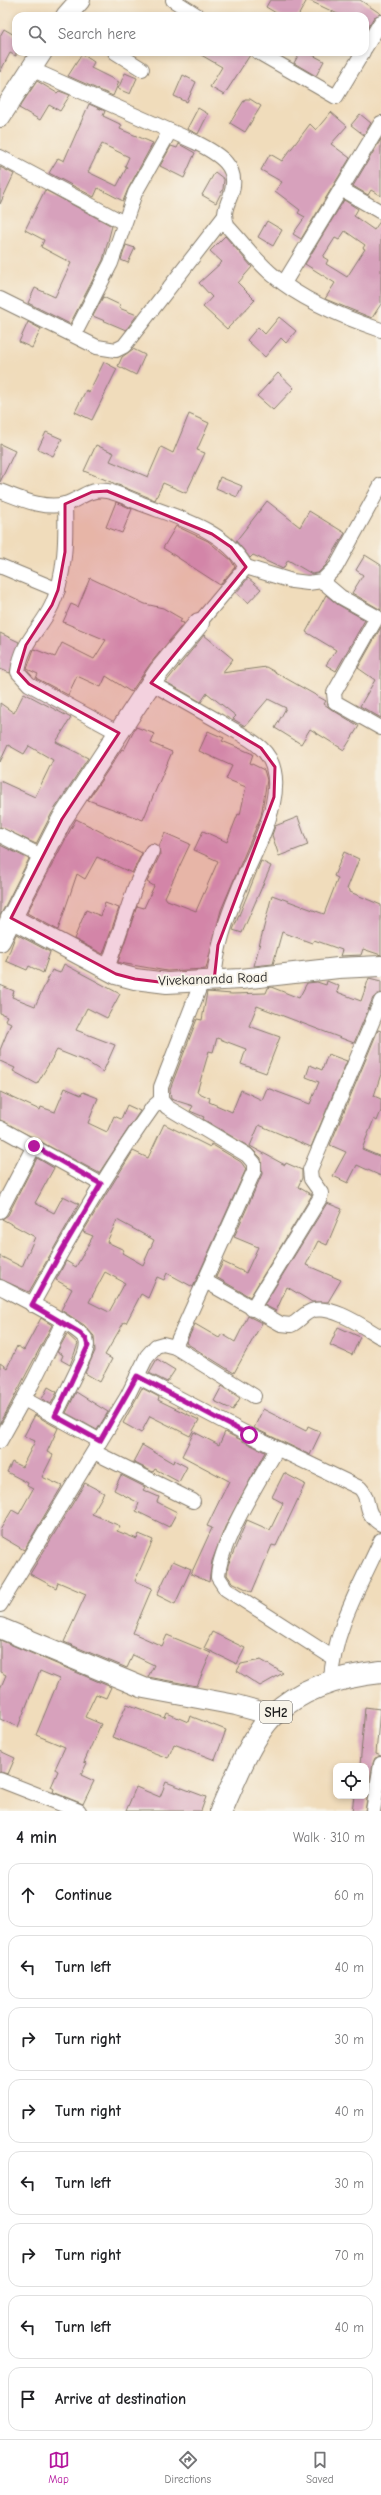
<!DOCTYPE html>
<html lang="en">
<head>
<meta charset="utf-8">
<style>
	:root { --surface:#fff; --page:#f6f6f6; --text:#202124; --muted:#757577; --line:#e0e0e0; --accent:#b5179e }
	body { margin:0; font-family:"Comic Neue",sans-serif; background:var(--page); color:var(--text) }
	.controls { position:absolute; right:12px; bottom:12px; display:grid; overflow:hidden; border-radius:8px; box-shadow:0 2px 6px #0003 }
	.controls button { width:36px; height:36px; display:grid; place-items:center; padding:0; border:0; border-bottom:1px solid var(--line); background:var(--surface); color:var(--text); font:20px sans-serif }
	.stop { position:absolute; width:12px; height:12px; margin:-9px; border:3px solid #b5179e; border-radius:50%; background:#fff }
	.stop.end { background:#b5179e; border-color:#fff; box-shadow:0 1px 4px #0008 }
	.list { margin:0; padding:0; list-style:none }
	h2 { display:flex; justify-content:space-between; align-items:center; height:52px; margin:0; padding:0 16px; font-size:17px }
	h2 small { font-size:13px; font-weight:400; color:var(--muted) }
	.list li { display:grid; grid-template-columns:26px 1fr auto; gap:12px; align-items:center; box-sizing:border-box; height:64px; margin:0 8px 8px; padding:0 8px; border:1px solid var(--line); border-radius:12px }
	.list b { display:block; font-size:15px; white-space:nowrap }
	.list em { font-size:13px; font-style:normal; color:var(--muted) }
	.icon { flex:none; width:22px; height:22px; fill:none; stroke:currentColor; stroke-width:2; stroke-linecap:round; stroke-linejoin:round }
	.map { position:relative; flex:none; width:381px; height:1811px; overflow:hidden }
	.search { position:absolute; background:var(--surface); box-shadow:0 2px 6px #0003; left:12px; right:12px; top:12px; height:44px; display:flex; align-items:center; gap:10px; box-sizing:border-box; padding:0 14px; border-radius:12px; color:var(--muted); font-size:15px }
	.sheet { height:628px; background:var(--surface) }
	nav { display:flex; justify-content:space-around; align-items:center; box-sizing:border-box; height:56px; border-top:1px solid var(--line); background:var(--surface); font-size:11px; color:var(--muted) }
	nav a { display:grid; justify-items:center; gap:2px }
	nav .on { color:var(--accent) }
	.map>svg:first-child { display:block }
	.building { fill:#d7a1bc; fill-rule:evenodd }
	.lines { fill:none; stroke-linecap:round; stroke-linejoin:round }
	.street-casing { stroke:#867c6c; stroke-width:16 }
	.secondary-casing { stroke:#867c6c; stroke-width:22 }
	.primary-casing { stroke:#867c6c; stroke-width:24 }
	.street { stroke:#fff; stroke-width:14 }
	.secondary { stroke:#fff; stroke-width:20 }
	.primary { stroke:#fff; stroke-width:22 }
	.route { stroke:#b5179e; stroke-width:5 }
	.marked { fill:#c2185b; fill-opacity:0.2; stroke:#c2185b; stroke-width:3; stroke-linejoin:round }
	.labels { text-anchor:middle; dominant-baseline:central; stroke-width:4; stroke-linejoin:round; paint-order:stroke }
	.shield { fill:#f7f3e8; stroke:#5e5c59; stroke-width:1 }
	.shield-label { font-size:13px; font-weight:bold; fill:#1c1c1c }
	.street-label { font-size:14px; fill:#1c1c1c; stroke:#f7f3e8 }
</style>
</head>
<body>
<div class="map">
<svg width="381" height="1811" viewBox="0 0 381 1811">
	<rect width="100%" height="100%" fill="#f7f3e8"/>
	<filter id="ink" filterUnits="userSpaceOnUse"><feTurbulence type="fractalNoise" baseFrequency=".025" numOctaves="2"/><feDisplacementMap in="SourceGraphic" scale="8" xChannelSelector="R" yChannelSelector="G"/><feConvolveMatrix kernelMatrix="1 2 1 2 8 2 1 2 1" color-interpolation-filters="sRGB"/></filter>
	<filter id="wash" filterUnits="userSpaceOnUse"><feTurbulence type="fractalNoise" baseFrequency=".012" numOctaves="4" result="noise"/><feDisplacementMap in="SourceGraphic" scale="16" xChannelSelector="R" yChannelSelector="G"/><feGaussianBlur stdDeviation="0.9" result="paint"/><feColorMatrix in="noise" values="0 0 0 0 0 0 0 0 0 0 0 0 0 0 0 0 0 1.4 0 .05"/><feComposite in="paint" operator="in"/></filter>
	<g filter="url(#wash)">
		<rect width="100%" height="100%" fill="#f0dcbb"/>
		<g id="blocks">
			<g class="building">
				<polygon points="270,0 307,0 298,16 281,16 266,7"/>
				<polygon points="308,0 360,0 381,14 374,17 365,32 365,16 342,16"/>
				<polygon points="4,29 16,36 16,56 10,53 0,72 0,36"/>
				<polygon points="196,52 250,52 250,55 224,95 210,87 222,67"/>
				<polygon points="300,52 307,52 324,61 316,76 294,63"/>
				<polygon points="82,54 94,62 91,68 119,82 113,96 68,76"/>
				<polygon points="125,73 137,78 130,94 118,89"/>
				<polygon points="183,75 196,82 187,102 174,96"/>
				<polygon points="37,81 57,93 59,91 70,95 60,111 49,105 40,120 19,108"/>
				<polygon points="245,99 250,99 261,106 245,132 230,123"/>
				<path d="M89,104l16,7 -2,5 19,9 -2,4 33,14 -25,46 -5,12 -25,-13 -4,9 -45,-24 9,-15 6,3zM102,144l27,13 -4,9 2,1 -10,19 -29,-14z"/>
				<polygon points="198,108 208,114 198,134 187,129"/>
				<polygon points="331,112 347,126 331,144 350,158 301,239 293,234 305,217 298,213 300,210 275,191 282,182 261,170 270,154 282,161 310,124 316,130"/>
				<polygon points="360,114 371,123 364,135 351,125"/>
				<polygon points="381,139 381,196 371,190 368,195 353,186"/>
				<polygon points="179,144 195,153 184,178 160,166 171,146 177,148"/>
				<polygon points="0,167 14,174 0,204"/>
				<polygon points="215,172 224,179 223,189 216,203 202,195"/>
				<polygon points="45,190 112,226 103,260 70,324 28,303 35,288 55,297 71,263 41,247 44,240 25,230"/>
				<path d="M344,200l14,9 -4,7 20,14 7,-10v84l-9,14 -47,-19 10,-16 -30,-19zM345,231l20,14 -2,3 2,1 -18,28 -21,-13 2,-4 -5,-3 12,-19 4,2z"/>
				<polygon points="267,221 282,230 273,246 258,237"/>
				<polygon points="225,236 252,267 238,283 255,300 227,329 203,307 212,297 199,283 222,262 210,251"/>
				<polygon points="126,245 135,248 128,263 121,260"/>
				<polygon points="103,297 120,305 119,308 137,315 126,330 93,316"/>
				<polygon points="279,317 296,331 286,343 281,338 265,357 247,340 258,327 265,334"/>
				<polygon points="28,322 41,329 32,348 19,342"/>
				<polygon points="133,349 145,355 136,375 118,366 122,357"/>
				<polygon points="104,362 117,369 92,420 75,412 86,390 89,392"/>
				<polygon points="278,373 294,388 273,410 257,396"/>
				<polygon points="189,414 209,423 197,450 205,453 186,493 163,483 155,500 84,471 96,445 114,453 110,461 148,477 161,447 173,453"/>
				<polygon points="46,432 62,439 53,456 38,449"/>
				<polygon points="0,444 15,451 0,482"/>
				<polygon points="220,477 242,486 237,497 216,488"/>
				<polygon points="267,501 300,527 309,511 345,533 326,565 318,573 312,574 288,560 283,569 253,555 250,558 236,541"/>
				<polygon points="116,502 132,509 122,533 106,527"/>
				<polygon points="176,526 208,541 231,560 235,567 220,585 163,548"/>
				<polygon points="365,555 381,565 381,610 352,593 363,575 356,570"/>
				<polygon points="90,578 145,604 163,608 182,619 180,622 184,623 150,664 131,692 106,676 101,687 77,676 68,695 36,678 38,674 27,669 34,649 55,657 62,643 94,659 106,640 63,622 71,604 78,607"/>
				<polygon points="248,578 261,589 248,603 236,593"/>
				<polygon points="326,595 337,604 365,620 336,671 326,665 336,650 306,632"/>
				<polygon points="381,627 381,718 360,706 375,680 358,668"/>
				<polygon points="0,633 19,642 10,673 0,669"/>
				<polygon points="204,635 233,659 222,673 266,667 326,701 324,704 331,709 359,726 344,750 310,729 301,744 275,728 286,708 268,699 245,726 233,719 236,716 207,693 201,702 166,682"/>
				<polygon points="24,693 71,718 56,742 88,758 52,813 36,844 0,827 0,781 35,797 53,760 29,746 24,754 8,745 0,762 0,703 14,713"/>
				<polygon points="136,727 155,734 151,743 172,752 143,820 88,800 122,749 124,750"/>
				<polygon points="208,731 224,738 222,741 253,754 250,763 264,770 267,780 261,816 221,910 206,969 167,971 120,963 118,962 137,906 144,908 154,886 147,882 160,855 159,846 165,833 190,844 165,897 167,900 196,911 218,861 194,850 203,831 227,842 238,814 240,815 246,787 226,779 232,766 199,751"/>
				<polygon points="298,817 308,845 279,856 272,835 275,826"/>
				<polygon points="76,819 142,853 132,873 97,857 85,879 77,874 58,930 27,913"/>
				<polygon points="0,845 29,859 0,916"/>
				<polygon points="344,852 359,859 347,889 350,890 350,892 381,905 381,955 363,949 361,955 340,956 342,950 314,940 312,943 282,932 273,964 254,966 272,895 324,914 338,878 334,876"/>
				<polygon points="261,861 271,866 242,933 233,930"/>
				<polygon points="105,903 119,908 103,954 74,939 86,910 101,916"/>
				<polygon points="16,934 50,952 43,973 29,966 27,970 6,961"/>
				<polygon points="64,964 120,994 107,1018 87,1008 76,1030 115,1045 103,1072 87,1062 57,1050 37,1084 13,1071 15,1068 0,1061 0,1050 11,1023 5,1020 7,1016 0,1013 0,985 14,991 12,997 35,1006 52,970 60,973"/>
				<polygon points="369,978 381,981 381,993 373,998 354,1043 257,1006 249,1026 280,1037 266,1073 241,1064 246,1049 217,1038 213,1052 209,1051 197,1092 210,1098 209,1102 232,1112 241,1090 262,1100 267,1088 310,1104 319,1082 306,1077 310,1065 322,1070 328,1054 347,1061 311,1147 259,1125 250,1146 285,1165 286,1163 302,1170 302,1178 298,1187 312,1195 250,1297 216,1277 223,1262 246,1273 258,1247 234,1237 262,1174 261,1158 251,1148 203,1119 204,1117 190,1111 193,1106 171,1099 170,1089 197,1019 202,1020 207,992 232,994 266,993 268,988 271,987 299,998 307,983 317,982 326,985 327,981 339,986 337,992 361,1001"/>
				<polygon points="378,1030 381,1031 381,1074 374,1096 381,1099 381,1111 377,1121 374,1119 362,1149 381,1157 381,1176 357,1165 348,1183 333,1176 346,1152 330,1145"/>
				<polygon points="65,1088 81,1095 83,1092 98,1098 88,1123 107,1132 114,1116 121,1119 127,1105 140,1111 99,1173 0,1120 0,1092 40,1110 41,1107 55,1112"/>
				<path d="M164,1124l46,23 1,-3 30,18 5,7 -53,118 -26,-14 -3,7 -7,-3 -9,21 -7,-4 -15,29 -2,-1 -19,33 7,4 -12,23 -15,-9 10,-22 -1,-15 -10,-11 -23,-15 11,-21 -16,-9 10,-19 10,6 17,-31 -10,-4 14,-23 36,-58 15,7zM117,1220l37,20 -11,25 -21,-12 2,-3 -17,-8zM105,1272l20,11 -16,29 -20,-10z"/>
				<polygon points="37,1158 54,1168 35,1203 54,1213 63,1196 79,1204 29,1292 0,1279 0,1256 22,1267 35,1237 2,1219 8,1215"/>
				<polygon points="327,1203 342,1209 327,1245 318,1241 306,1265 341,1280 328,1302 312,1302 287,1287 276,1311 264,1305"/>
				<polygon points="248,1316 262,1323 234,1373 186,1343 195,1324 219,1338 222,1334 235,1342"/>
				<polygon points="41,1318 52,1325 0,1424 0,1363 7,1368 17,1346 24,1350"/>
				<polygon points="338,1327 360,1337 352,1355 330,1345"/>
				<polygon points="67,1334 78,1344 70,1365 61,1360 63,1355 57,1352"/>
				<polygon points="157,1359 175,1370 167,1382 149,1373"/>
				<polygon points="222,1386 240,1398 233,1410 214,1401"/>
				<polygon points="48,1387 57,1392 51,1404 42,1399"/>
				<polygon points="142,1388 159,1397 158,1400 199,1420 190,1436 150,1416 141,1433 123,1423"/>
				<polygon points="76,1392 108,1412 97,1430 66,1413"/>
				<polygon points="263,1409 306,1431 308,1426 321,1432 310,1455 254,1428"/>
				<polygon points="35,1415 58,1428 47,1452 53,1455 42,1477 62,1486 24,1550 0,1536 0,1530 12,1510 19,1514 33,1489 27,1486 28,1483 7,1472 12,1462 22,1467 35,1441 24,1436"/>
				<polygon points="194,1432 219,1445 225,1432 265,1452 225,1527 212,1561 209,1582 191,1574 212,1528 207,1526 229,1481 182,1456"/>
				<polygon points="142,1445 173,1463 174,1460 187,1467 179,1482 155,1469 153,1472 133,1462"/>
				<polygon points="284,1473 305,1484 276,1546 272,1545 252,1592 232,1582 227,1575 228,1565 247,1520 270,1530 283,1503 272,1497"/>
				<polygon points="121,1475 145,1487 143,1490 159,1497 157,1502 177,1512 169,1527 136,1511 139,1503 114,1490"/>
				<polygon points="85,1483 104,1493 92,1514 120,1526 117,1531 137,1539 139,1534 153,1540 135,1581 152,1588 133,1633 162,1646 167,1635 211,1653 197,1686 148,1677 154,1665 133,1655 127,1668 64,1642 86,1594 58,1582 56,1588 30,1574"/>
				<polygon points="173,1561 191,1569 175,1604 157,1595"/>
				<polygon points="212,1632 245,1648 237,1664 204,1648"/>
				<polygon points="0,1640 111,1687 106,1698 96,1694 85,1717 101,1724 84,1762 87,1763 81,1775 94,1781 83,1804 53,1792 54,1789 51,1787 58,1771 55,1769 65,1747 36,1735 59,1679 40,1671 18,1727 0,1719 0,1689 6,1675 0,1672"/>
				<polygon points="261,1660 283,1673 260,1686 237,1671 241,1664"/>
				<polygon points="127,1704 165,1718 167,1713 188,1722 190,1716 226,1730 215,1760 174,1744 168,1758 112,1737"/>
				<polygon points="365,1707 380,1709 376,1754 381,1756 375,1758 373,1763 365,1811 352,1811 354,1796 366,1796 366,1766 360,1766"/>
				<polygon points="0,1751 15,1758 8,1774 0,1772"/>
				<polygon points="166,1782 206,1797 201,1811 126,1811 136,1787 160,1797"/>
			</g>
		</g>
	</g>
	<g filter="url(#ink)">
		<use href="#blocks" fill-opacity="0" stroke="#867c6c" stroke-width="1"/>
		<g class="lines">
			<defs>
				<g id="street">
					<polyline points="173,0 198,16"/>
					<polyline points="365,48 381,22"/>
					<polyline points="115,52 142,69"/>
					<polyline points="258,52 336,97 363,52"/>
					<path d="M31,69l164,73c24,12 47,25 35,55 -5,12 -7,18 -2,30 15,16 29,35 46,49 29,25 71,42 107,54"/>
					<polyline points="0,157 124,223"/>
					<polyline points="341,189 381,212"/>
					<polyline points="284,283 381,123"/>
					<polyline points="0,299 97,347 116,350 124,346 224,217"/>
					<polyline points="74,335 111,263 135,193 170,131"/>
					<path d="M0,491c19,7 44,19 65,13 15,-4 22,-16 42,-13 12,2 24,9 35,13 37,14 83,26 104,63l-47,56"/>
					<path d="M65,504c1,33 1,70 -13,101 -12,26 -30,35 -34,67l11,12 90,49"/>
					<polyline points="0,566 58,590"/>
					<polyline points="246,567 292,581 308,583 322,581 336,567 381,485"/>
					<polyline points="322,581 341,597 377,617 334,693 335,702 381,728"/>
					<path d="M151,683c23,13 46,26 69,39 13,8 29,15 41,26 37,34 -8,105 -23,143 -12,29 -22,58 -24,90"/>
					<polyline points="0,835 41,856"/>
					<polyline points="107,969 135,887 152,851"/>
					<polyline points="0,1128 101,1184"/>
					<polyline points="0,1211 34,1146"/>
					<path d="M205,1281l76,43 10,1c9,-4 13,-13 23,-15 21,-4 49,17 67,27"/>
					<path d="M0,1287c19,10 74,37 85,51 4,6 1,12 -1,18l-29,60"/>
					<path d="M32,1305c37,-68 76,-135 121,-198l8,-7"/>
					<polyline points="252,1309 320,1198 321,1193 311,1179 310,1170 381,1001"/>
					<polyline points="175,1347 254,1171 254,1163 247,1155 167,1107 161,1100 161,1087 202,981"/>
					<path d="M137,1376l112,59 111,53c12,12 2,25 21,36"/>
					<polyline points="24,1399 100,1441"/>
					<polyline points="0,1441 34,1380 63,1322"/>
					<path d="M277,1449c-17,30 -58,95 -59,128l8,12 106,68"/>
					<polyline points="94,1452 193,1501"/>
					<polyline points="0,1605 127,1397 147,1356 156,1346 163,1344 175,1347 254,1396"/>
					<path d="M331,1681c2,-51 30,-96 50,-141"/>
					<polyline points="0,1780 79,1811"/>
					<polyline points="373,1811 381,1764"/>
				</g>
				<g id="secondary">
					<polyline points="66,16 80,0"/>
					<polyline points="0,117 42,52"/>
					<polyline points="11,918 116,974 135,979 167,983 241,979 338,968 381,966"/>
					<polyline points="0,941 62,819 159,671 199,623"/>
					<polyline points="0,1628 144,1688 236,1705 272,1715"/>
				</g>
				<path id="primary" d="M221,1811c12,-27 31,-76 52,-96 29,-28 69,-39 108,-43"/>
			</defs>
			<use href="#street" class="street-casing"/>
			<use href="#secondary" class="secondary-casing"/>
			<use href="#primary" class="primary-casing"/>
			<use href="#street" class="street"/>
			<use href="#secondary" class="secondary"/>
			<use href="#primary" class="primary"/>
		</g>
	</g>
	<g class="lines" filter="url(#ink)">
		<polyline class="route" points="34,1146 101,1184 62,1250 32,1305 80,1333 86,1339 88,1346 55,1416 100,1441 137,1376 249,1435"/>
	</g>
	<path class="marked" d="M107,491l105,43 19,13 15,20 -95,116 110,65 14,19 -1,30 -56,148 -4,36 -47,2 -32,-4 -19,-5 -105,-56 51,-99 57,-86 -90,-49 -11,-12 8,-27 26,-40 6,-15 7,-38v-48l27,-12z"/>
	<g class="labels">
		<rect class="shield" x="260" y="1701" width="32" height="22" rx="3"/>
		<g class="shield-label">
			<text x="276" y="1712">SH2</text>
		</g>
		<g class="street-label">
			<text transform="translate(213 979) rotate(-2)">Vivekananda Road</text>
		</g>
	</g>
</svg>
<div class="controls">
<button><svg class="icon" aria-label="locate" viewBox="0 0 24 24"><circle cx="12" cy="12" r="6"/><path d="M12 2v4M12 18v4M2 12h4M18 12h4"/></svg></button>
</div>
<div class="stop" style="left:249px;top:1435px"></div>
<div class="stop end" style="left:34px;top:1146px"></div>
<div class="search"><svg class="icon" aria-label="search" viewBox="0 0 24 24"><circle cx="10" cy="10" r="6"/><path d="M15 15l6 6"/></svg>Search here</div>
</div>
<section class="sheet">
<h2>4 min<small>Walk · 310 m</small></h2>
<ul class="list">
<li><svg class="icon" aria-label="ahead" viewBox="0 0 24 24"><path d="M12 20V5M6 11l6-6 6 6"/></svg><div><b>Continue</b></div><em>60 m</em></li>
<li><svg class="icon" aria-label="left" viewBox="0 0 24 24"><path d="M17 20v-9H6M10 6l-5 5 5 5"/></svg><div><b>Turn left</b></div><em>40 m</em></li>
<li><svg class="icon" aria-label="right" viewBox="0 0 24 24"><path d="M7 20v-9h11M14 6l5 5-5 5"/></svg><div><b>Turn right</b></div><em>30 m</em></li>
<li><svg class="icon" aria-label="right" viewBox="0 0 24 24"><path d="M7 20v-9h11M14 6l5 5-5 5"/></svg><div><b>Turn right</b></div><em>40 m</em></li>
<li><svg class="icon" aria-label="left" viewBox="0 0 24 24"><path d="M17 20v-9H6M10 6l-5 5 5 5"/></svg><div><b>Turn left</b></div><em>30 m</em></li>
<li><svg class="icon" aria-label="right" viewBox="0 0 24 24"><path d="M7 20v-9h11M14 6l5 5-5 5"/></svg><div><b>Turn right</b></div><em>70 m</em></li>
<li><svg class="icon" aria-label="left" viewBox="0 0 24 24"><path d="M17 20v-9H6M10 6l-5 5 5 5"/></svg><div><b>Turn left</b></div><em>40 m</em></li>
<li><svg class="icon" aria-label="arrive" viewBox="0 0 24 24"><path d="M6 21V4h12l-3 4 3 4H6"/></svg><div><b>Arrive at destination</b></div></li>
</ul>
</section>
<nav>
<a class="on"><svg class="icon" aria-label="map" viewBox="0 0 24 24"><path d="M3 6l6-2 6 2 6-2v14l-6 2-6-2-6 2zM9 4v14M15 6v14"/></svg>Map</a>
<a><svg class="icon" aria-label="directions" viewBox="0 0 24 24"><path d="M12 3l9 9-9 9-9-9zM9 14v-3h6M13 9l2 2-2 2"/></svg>Directions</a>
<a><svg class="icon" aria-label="saved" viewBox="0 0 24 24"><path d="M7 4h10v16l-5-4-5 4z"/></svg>Saved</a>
</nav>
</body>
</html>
